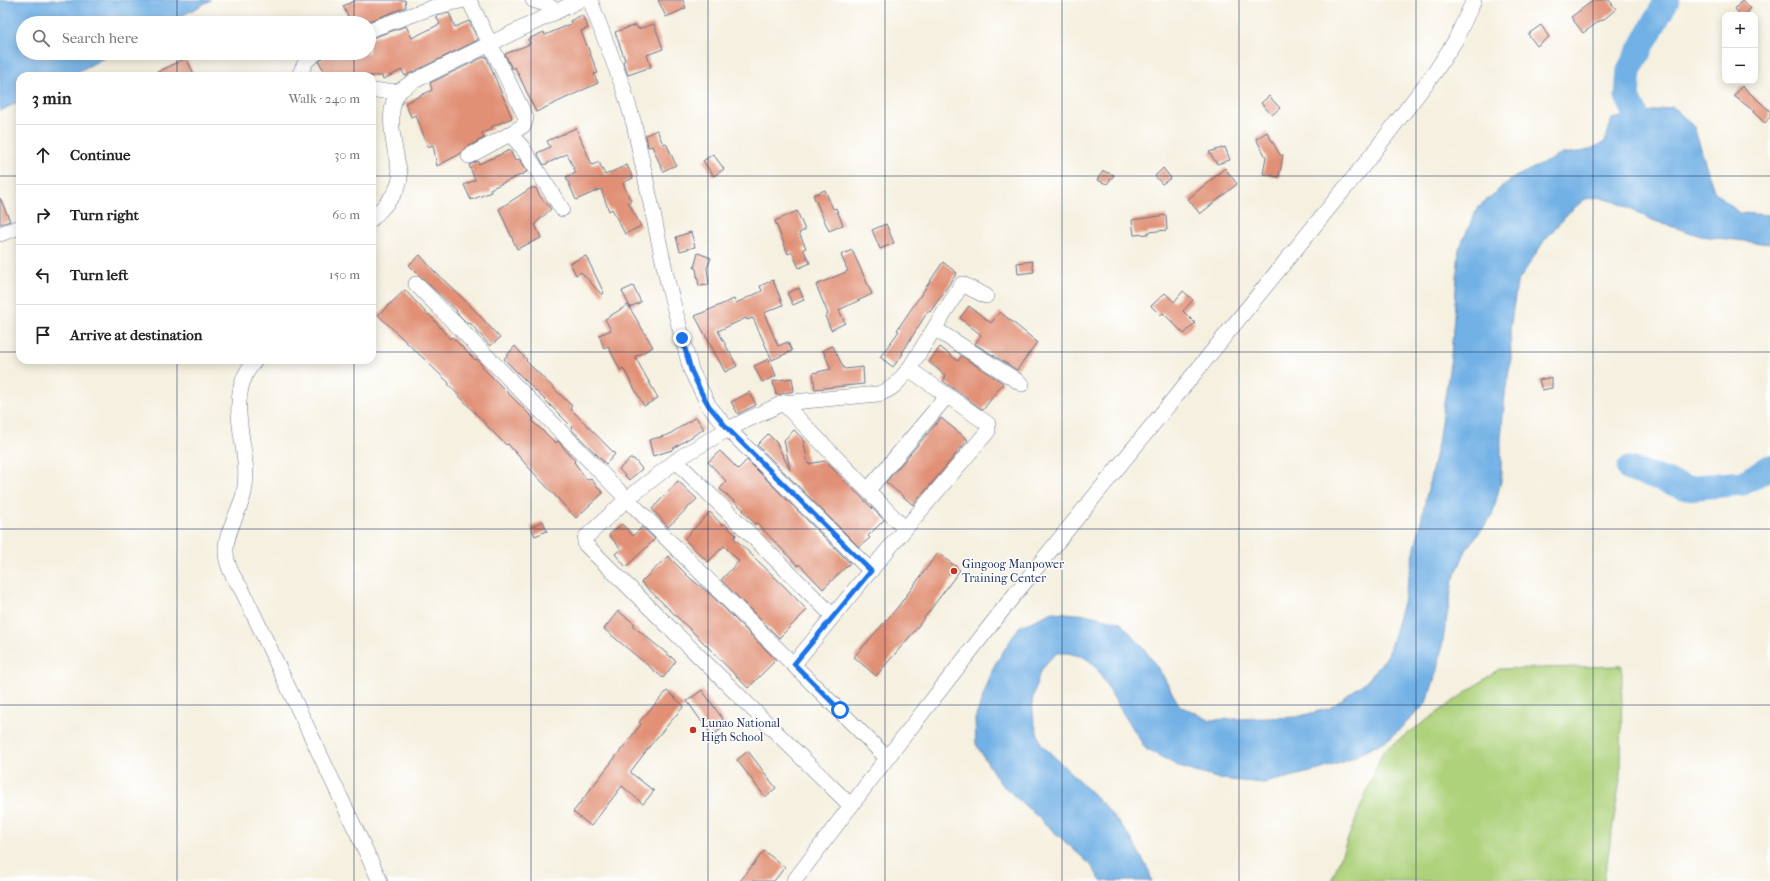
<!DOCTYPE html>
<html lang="en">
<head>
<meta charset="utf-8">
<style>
	:root { --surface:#fff; --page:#f6f6f6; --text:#222; --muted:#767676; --line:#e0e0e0 }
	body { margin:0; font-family:"IM FELL French Canon",serif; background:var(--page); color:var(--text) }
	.controls { position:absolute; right:12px; top:12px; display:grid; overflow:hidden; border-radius:8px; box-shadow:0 2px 10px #0003 }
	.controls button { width:36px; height:36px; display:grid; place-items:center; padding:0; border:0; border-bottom:1px solid var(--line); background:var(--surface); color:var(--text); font:20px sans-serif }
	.stop { position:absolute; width:12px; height:12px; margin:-9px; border:3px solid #1a73e8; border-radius:50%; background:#fff }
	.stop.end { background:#1a73e8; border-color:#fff; box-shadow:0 1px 4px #0008 }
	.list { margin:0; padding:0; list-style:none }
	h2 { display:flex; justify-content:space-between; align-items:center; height:52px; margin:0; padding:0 16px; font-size:17px }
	h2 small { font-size:13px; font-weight:400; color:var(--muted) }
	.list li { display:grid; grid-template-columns:26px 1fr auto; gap:12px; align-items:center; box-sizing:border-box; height:60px; padding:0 16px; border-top:1px solid var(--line) }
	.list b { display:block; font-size:15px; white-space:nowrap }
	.list em { font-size:13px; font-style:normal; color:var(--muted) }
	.icon { flex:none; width:22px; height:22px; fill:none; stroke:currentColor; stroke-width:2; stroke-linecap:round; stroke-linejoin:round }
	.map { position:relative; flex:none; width:1770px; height:881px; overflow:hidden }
	.search { position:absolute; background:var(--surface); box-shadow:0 2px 10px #0003; left:16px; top:16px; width:360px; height:44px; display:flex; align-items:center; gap:10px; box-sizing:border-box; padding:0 14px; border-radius:22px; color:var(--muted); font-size:15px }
	.panel { position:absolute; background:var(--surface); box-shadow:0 2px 10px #0003; left:16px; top:72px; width:360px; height:292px; border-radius:12px }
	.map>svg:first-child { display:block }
	.green { fill:#aed27b; stroke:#64806c }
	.water { fill:#72b1e5; stroke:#4670a2 }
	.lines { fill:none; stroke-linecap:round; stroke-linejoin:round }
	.river { stroke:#72b1e5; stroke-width:25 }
	.building { fill:#e19074 }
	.minor-casing { stroke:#67738b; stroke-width:16 }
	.minor { stroke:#fff; stroke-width:15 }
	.route { stroke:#1a73e8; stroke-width:5 }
	.grid { fill:none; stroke:#1b2f5e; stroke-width:1; stroke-opacity:0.55 }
	.poi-dot { fill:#c8321e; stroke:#fff; stroke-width:1.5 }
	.labels { text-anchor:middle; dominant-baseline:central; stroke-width:3; stroke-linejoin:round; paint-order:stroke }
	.poi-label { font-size:12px; fill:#1b2f5e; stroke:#fff; text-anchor:start }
</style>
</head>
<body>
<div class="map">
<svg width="1770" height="881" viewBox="0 0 1770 881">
	<rect width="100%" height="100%" fill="#fff"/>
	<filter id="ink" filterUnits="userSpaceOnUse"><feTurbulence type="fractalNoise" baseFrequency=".025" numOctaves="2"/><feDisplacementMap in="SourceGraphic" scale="8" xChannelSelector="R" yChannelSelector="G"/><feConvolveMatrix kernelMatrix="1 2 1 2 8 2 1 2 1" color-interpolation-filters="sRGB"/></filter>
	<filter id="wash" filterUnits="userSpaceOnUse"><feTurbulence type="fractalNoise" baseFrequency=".012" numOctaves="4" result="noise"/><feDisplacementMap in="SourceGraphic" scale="16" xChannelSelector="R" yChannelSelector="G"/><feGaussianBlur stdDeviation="0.9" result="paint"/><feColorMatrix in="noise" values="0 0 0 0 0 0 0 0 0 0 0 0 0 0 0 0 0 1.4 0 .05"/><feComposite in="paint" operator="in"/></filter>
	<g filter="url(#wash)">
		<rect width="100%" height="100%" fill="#f5f0df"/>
		<polygon class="green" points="1622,666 1621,774 1604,881 1331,881 1383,751 1499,669"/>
		<g class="water">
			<polygon points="0,0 211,0 169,23 23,23 23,53 113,53 70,76 20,76 20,101 0,111"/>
			<polygon points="1673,107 1694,127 1714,191 1739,213 1770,215 1770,244 1701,236 1655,221 1616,202 1598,197 1585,199 1568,213 1544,241 1517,283 1510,329 1511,358 1505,394 1501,438 1501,481 1492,516 1467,548 1453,580 1438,670 1425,705 1390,738 1348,760 1319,770 1264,783 1220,779 1182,768 1146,749 1119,707 1095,665 1084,657 1068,653 1057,653 1048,661 1039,674 1032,701 1034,722 1041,744 1102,803 1130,837 1149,871 1152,881 1101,881 1091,865 999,782 976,744 975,719 994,666 1019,627 1053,612 1088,615 1120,622 1142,646 1162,674 1179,705 1209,720 1297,717 1330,708 1368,680 1388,655 1403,603 1438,443 1451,357 1459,249 1478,207 1513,178 1563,154 1586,151 1605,142 1612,119"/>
		</g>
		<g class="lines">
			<g class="river">
				<polyline points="1650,144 1627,96 1629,70 1667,0"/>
				<polyline points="1629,469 1687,488 1743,483 1770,467"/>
			</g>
		</g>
		<g id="blocks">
			<g class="building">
				<polygon points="356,0 405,0 406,7 364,23 351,23 343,6"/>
				<polygon points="658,0 683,0 686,8 666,17"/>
				<polygon points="1594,0 1609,0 1616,9 1602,21 1601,20 1583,33 1571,17"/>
				<polygon points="1742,0 1751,8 1745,15 1741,15 1735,9"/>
				<polygon points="449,13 455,27 469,21 478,40 405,76 402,70 383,79 382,76 327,76 319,62 324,57 325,53 369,53 369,39 406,26 412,38 440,24 436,16"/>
				<polygon points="582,15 588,28 581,31 598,73 594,74 598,83 536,112 515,67 512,69 505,54 530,44 528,39 544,32 545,35 571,24 570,21"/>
				<polygon points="654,24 663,49 647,55 651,67 628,75 623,62 625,60 615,32 636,25 638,29"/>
				<polygon points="1541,25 1549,37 1537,46 1528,34"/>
				<polygon points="486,56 512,118 491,127 492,129 482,133 484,138 465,148 460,154 437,166 433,145 428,147 416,115 411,117 405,103 432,90 430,83"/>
				<polygon points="186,58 195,76 150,76"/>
				<polygon points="1742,86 1770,111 1770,117 1765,123 1753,112 1754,111 1734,96"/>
				<polygon points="1269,96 1280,108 1272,115 1261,103"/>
				<polygon points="576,128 592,165 599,162 605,175 627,165 633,178 623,183 631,201 628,202 641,226 625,234 612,209 609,211 601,189 576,200 566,177 576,173 567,154 544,165 537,153 550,147 547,141"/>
				<polygon points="657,130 663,144 666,143 676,165 663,171 652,146 648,147 646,135"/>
				<polygon points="1267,132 1280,155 1283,155 1279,177 1263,174 1266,157 1256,139"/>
				<polygon points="1225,147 1230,160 1217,164 1209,152"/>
				<polygon points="510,150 515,161 519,159 527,172 490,189 491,192 471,200 464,185 475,180 469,165 478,161 479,164"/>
				<polygon points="713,154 724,169 714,176 703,161"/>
				<polygon points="1163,168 1171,178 1162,184 1155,176"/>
				<polygon points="1225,168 1237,184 1200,214 1188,199"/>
				<polygon points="1103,171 1114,175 1107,184 1097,180"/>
				<polygon points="531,188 536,188 539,195 551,209 535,224 541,238 517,249 499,209"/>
				<polygon points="825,190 833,209 836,208 843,225 829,231 813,195"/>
				<polygon points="0,198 10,221 0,224"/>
				<polygon points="797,211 805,230 799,233 806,248 803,249 810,263 799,268 792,252 788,254 775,221"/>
				<polygon points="1166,215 1167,230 1148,232 1148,234 1134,235 1132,220"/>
				<polygon points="886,224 894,243 880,249 872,230"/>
				<polygon points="691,232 695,247 680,251 676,237"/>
				<polygon points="852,250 872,294 839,310 845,323 831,330 825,316 828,314 816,285 848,271 841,255"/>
				<polygon points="698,253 711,258 707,268 709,285 699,286 696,269 694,268"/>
				<polygon points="420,255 434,271 469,304 500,338 490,346 470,323 468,324 456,312 457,311 416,272 409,265"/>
				<polygon points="586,256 604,293 602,295 581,272 576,275 570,263"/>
				<polygon points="1032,261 1034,272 1018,274 1017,263"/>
				<polygon points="943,262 957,273 930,312 928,311 902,353 903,354 893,367 880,357 899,331 897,330"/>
				<polygon points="773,280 783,305 764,313 778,346 788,342 792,351 772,360 753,318 747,320 746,318 718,331 737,366 725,372 695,316 734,299 736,303 762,291 760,286"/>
				<polygon points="633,286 641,302 630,307 622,291"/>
				<polygon points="799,288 804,300 793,305 787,293"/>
				<polygon points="405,290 428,315 429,314 450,339 452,337 475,360 477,359 487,372 534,419 532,421 556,443 558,441 562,446 575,461 574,462 587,480 590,478 603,493 576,518 530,469 508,444 506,445 493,432 448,384 449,383 378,315"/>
				<polygon points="1183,291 1193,300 1183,311 1195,323 1184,334 1163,313 1160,315 1151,306 1165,293 1174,302"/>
				<polygon points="628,305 653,347 635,357 658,398 644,406 623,368 620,370 608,346 604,348 599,335 611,330 605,319"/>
				<polygon points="969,306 991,323 1000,312 1037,342 1017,370 975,344 981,335 960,318"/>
				<polygon points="515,346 527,360 526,361 572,406 570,408 615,454 606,464 571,429 572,427 504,359"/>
				<polygon points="833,346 844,369 863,367 864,384 815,389 813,373 831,369 823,350"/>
				<polygon points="940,347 958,361 961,356 1003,383 983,410 943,381 946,376 929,362"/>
				<polygon points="769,359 776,376 762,382 754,366"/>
				<polygon points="1552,377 1552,388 1542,390 1539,380"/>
				<polygon points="792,378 794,391 776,395 773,381"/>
				<polygon points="750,392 756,405 738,414 731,402"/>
				<polygon points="696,417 704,429 672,449 672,450 653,456 649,440 668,435"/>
				<polygon points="941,418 968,440 913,505 886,482"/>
				<polygon points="794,430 803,439 808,464 825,461 884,520 868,536 870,538 859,547 757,445 768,434 776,442 790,470 784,440"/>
				<polygon points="720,451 738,469 747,460 850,563 823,589 799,564 798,566 757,523 755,524 743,511 744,510 720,489 726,481 708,462"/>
				<polygon points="630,459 634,459 642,469 629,480 619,469"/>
				<polygon points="678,481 697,499 668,527 652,509"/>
				<polygon points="710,512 722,525 724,523 736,535 734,538 784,586 807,610 779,638 721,580 739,561 724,546 708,562 684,539"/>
				<polygon points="543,521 547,531 535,536 531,527"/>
				<polygon points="622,524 633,536 642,527 655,539 626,567 615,554 621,549 609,535"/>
				<polygon points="938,553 960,570 913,633 876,676 854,657 897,608"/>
				<polygon points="668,556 691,579 709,593 776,660 748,688 701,640 641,582"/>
				<polygon points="618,611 635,624 633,626 676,661 663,678 604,629"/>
				<polygon points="702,690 727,725 712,736 687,701"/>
				<polygon points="667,691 684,706 653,742 631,771 631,773 654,791 643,804 622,786 591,826 573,812 641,724 639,722"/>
				<polygon points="748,751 776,788 765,797 737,760"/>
				<polygon points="764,851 785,867 774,881 740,881"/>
			</g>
		</g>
	</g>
	<g filter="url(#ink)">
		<use href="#blocks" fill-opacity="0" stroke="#67738b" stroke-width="1"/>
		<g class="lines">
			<defs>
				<g id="minor">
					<polyline points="533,0 546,4 557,11"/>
					<polyline points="590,0 623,87 634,124 668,284 691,370 709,406 728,429 681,457 627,499 887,758"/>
					<polyline points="369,30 434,7 464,0"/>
					<polyline points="299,76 306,61 316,53"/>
					<polyline points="372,91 400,91"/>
					<polyline points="510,134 522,147 562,209"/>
					<polyline points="469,156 510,134 524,125 526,118 469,0"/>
					<path d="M372,219c10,-11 29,-28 28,-44 -4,-22 -17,-67 0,-84 5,-5 11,-8 16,-11l164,-80"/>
					<polyline points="0,234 20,227"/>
					<polyline points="416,284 627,499 586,537 585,539 585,544 851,806"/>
					<polyline points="935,329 1022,384"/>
					<path d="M255,360c-4,6 -9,12 -11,18 -15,38 8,77 0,115 -4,18 -19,40 -18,58 0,15 8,27 16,39l138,291"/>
					<polyline points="909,369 962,284 986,296"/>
					<polyline points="783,403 905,529"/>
					<polyline points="676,461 833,616"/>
					<polyline points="868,490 947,396"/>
					<path d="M794,664c64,-79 128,-156 194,-233v-7l-79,-55c-11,12 -14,20 -31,25l-95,9 -55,26 143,142"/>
					<polyline points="794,881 887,758 1015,594 1363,166 1435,72 1455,41 1474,0"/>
				</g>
			</defs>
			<use href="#minor" class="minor-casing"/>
			<use href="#minor" class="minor"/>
		</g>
	</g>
	<g class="lines" filter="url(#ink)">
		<polyline class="route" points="682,338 691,370 702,394 709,406 728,429 871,571 794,664 840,710"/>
	</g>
	<path class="grid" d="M177,0v23M354,0v23M531,0v881M708,0v881M885,0v881M1062,0v881M1239,0v881M1416,0v881M1593,0v881M177,53v23M354,53v23M0,176h20M372,176h1398M0,352h20M372,352h1398M177,360v521M354,360v521M0,529h1770M0,705h1770"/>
	<g class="poi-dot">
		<circle cx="954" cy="571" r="4"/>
		<circle cx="693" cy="730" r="4"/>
	</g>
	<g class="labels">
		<g class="poi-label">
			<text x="962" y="564">Gingoog Manpower<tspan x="962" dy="14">Training Center</tspan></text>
			<text x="701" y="723">Lunao National<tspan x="701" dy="14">High School</tspan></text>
		</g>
	</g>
</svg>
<div class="controls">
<button>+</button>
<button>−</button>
</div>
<div class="stop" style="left:840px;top:710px"></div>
<div class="stop end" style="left:682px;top:338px"></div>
<div class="search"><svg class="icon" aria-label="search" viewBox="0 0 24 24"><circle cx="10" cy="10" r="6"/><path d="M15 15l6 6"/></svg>Search here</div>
<section class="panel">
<h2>3 min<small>Walk · 240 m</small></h2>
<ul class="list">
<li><svg class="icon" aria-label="ahead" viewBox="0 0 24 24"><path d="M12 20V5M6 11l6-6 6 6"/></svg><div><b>Continue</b></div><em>30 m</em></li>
<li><svg class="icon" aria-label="right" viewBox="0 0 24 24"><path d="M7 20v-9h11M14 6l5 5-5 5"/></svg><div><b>Turn right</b></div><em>60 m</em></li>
<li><svg class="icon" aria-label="left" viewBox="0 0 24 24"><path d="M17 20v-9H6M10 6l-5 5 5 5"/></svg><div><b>Turn left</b></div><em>150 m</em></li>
<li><svg class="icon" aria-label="arrive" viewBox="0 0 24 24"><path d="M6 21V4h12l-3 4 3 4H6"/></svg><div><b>Arrive at destination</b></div></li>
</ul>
</section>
</div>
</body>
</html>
